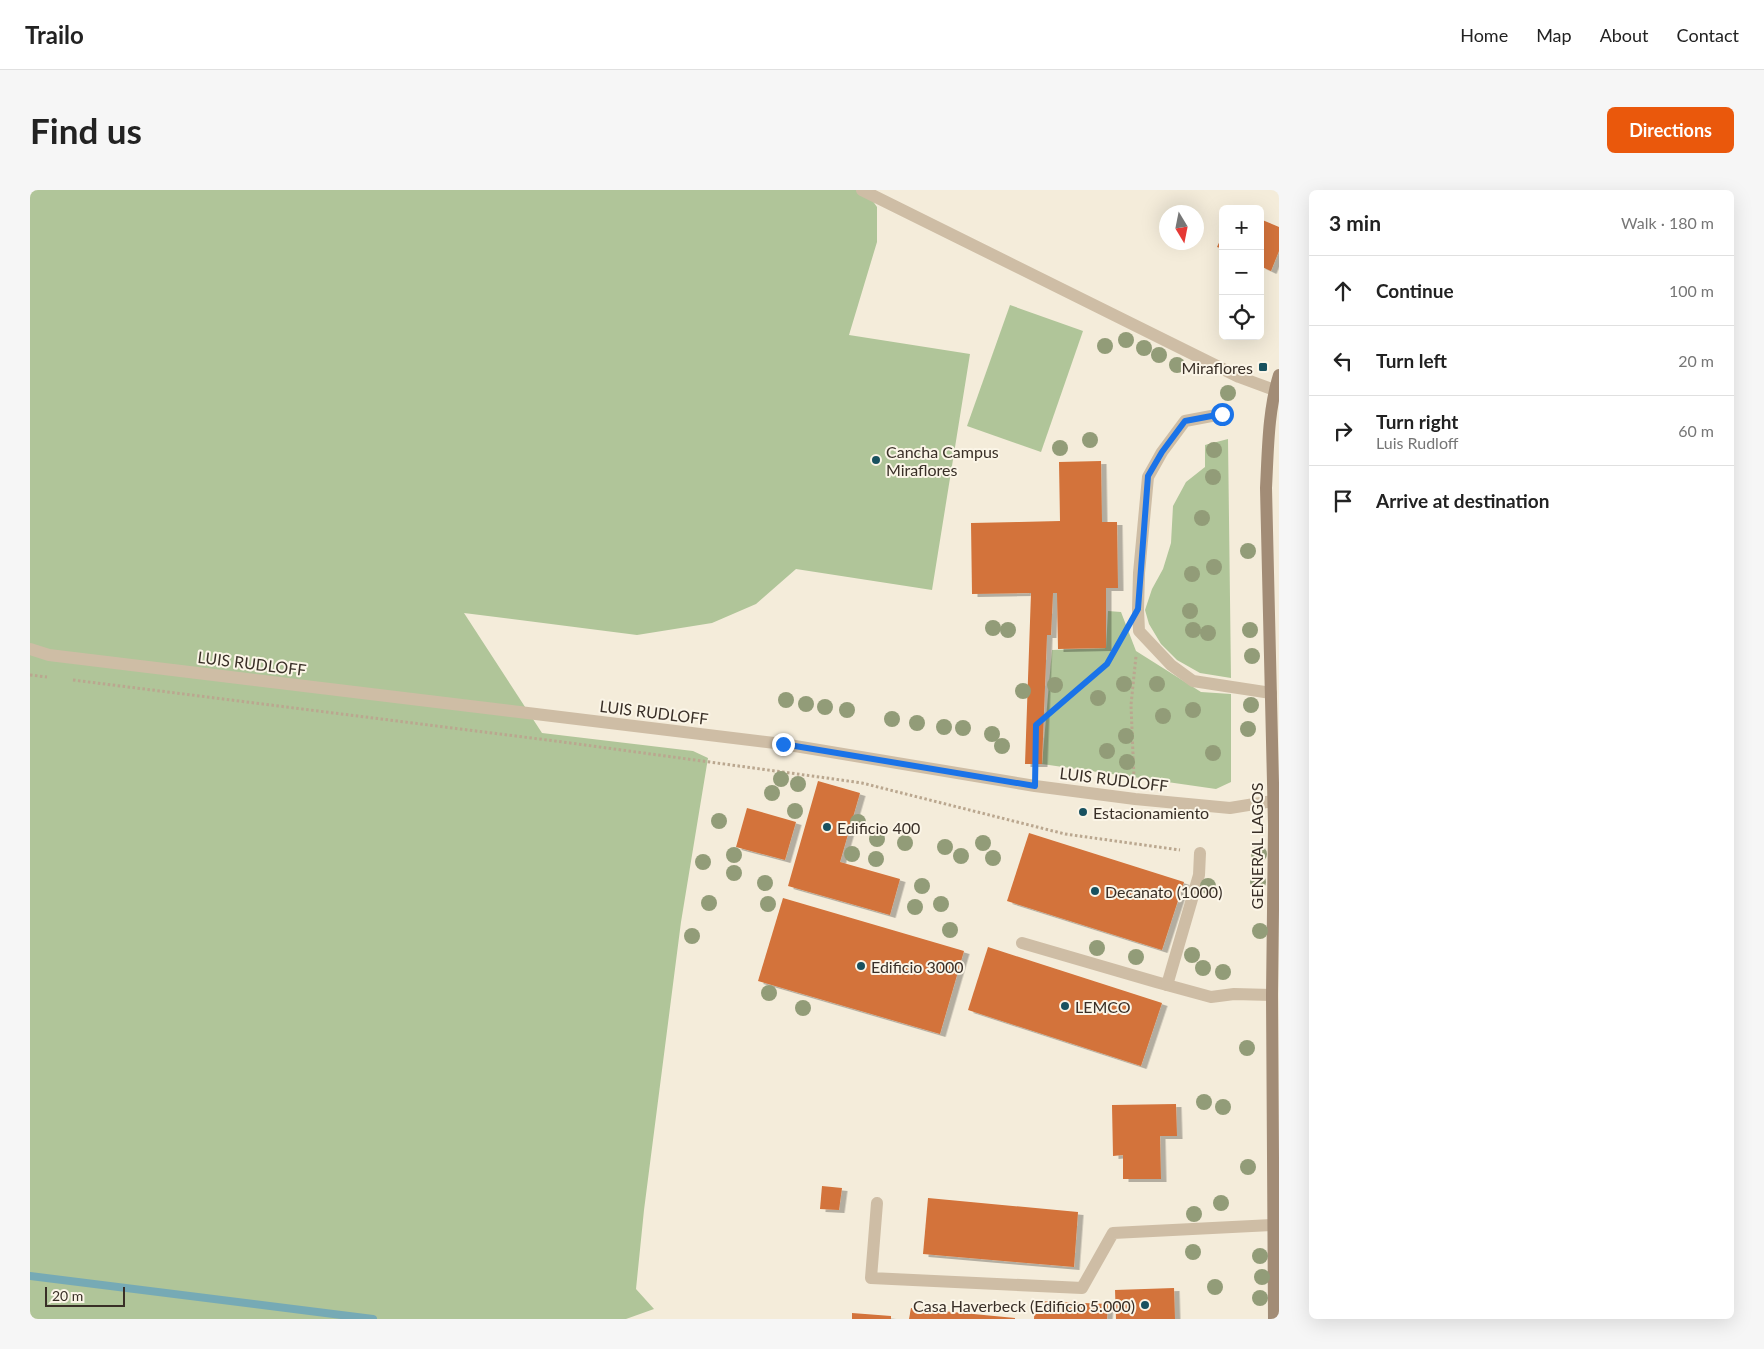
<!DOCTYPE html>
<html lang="en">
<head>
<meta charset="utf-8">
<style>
	:root { --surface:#fff; --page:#f6f6f6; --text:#222; --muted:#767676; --line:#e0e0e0; --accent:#ea580c }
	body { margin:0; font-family:Lato,sans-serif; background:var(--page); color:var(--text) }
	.controls { position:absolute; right:15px; top:15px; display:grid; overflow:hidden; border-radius:8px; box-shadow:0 5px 20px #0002 }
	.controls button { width:45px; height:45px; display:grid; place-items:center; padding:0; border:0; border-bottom:1px solid var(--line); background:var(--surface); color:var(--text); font:25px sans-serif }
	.compass { position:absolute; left:1129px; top:15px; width:45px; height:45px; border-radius:50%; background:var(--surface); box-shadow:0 5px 20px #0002; rotate:170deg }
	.scale { position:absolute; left:15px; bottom:12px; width:80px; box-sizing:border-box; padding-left:5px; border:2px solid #392f27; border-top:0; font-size:14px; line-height:18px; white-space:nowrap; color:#392f27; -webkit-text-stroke:4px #fbf5e7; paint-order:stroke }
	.stop { position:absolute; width:15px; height:15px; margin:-11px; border:4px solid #1a73e8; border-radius:50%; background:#fff }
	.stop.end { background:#1a73e8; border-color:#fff; box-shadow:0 1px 5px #0008 }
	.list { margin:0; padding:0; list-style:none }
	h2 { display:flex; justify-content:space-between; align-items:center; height:65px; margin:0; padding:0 20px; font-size:21px }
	h2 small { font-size:16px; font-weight:400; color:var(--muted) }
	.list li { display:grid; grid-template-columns:32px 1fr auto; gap:15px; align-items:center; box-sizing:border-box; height:70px; padding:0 20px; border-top:1px solid var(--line) }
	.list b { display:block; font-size:19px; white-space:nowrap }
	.list p { margin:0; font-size:16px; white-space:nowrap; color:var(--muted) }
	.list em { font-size:16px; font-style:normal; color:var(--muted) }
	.icon { flex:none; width:28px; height:28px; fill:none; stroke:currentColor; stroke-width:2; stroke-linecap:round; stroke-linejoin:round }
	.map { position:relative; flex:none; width:1249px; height:1129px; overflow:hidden; border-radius:8px }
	header { display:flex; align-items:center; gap:30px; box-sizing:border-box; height:70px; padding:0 25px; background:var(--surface); border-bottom:1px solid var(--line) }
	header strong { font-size:24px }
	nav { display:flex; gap:28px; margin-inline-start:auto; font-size:18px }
	.intro { display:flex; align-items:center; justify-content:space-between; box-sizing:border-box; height:120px; padding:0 30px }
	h1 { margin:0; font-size:35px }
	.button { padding:12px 22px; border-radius:8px; background:var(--accent); color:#fff; font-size:18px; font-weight:700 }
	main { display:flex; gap:30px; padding:0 30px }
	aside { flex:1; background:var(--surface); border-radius:8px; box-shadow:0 5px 20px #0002 }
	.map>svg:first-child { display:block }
	.green { fill:#b0c599 }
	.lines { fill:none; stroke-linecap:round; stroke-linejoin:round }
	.stream { stroke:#76aab5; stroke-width:8 }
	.building { fill:#d3733a; filter:url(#shadow) }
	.path { stroke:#baa78f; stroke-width:3; stroke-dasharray:2.5 2.5; stroke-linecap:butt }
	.lane { stroke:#cebda5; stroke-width:12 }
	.street { stroke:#cebda5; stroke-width:12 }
	.secondary { stroke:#a28c76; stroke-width:12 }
	.tree { fill:#929c78 }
	.route { stroke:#1a73e8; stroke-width:6 }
	.poi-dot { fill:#18515f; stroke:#fbf5e7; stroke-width:2 }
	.labels { text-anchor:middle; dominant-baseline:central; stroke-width:4; stroke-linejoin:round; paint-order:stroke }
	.poi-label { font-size:16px; fill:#392f27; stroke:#fbf5e7; text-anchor:start }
	.street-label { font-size:16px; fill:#392f27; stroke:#fbf5e7 }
</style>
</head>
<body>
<header>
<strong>Trailo</strong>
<nav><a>Home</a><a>Map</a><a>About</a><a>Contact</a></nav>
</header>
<div class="intro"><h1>Find us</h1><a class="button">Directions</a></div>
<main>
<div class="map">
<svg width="1249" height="1129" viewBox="0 0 1249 1129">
	<defs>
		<filter id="shadow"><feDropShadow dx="5.5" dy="3" stdDeviation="0" flood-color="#0004"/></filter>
	</defs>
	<rect width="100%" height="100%" fill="#f4ecda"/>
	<g class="green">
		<polygon points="0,0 835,0 847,17 847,52 819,145 940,164 902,400 766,379 726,414 682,433 607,445 434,423 512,543 663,561 678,568 651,732 614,1020 606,1099 624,1119 596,1129 0,1129"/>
		<polygon points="980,115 1053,141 1011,262 937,236"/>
		<polygon points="1198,249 1201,488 1170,483 1147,470 1131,454 1119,434 1115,420 1122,399 1133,379 1141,353 1143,316 1156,292 1175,277 1175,255"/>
		<polygon points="1078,421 1091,422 1106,461 1171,502 1201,504 1201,592 1186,599 1012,574 1022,460 1076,458"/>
	</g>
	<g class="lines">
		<polyline class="stream" points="0,1086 343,1129"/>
	</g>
	<g class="building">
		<polygon points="1230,29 1249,37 1249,61 1241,81 1230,76"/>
		<polygon points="1193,44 1193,59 1187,57"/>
		<polygon points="1071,271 1072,332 1087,332 1088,398 1076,398 1076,458 1028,459 1027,403 1023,403 1021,445 1017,445 1012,574 995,574 1001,403 942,404 941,333 1030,331 1029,272"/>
		<polygon points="788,591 830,603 810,672 870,689 860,725 758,696"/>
		<polygon points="717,618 766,632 755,670 706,657"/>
		<polygon points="999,643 1154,692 1132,760 977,711"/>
		<polygon points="753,708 934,761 910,844 728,791"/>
		<polygon points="958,757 1132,813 1111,876 938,820"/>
		<polygon points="1146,914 1147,946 1130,946 1131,989 1093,989 1093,965 1083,966 1082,915"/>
		<polygon points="792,996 812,998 809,1020 790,1019"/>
		<polygon points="898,1008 1048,1022 1044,1077 893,1064"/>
		<polygon points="1144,1098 1145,1129 1086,1129 1085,1100"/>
		<polygon points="1005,1111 1078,1114 1077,1129 1004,1129"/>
		<polygon points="881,1118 985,1128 985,1129 879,1129"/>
		<polygon points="822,1123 861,1126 861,1129 822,1129"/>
	</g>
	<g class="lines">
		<g class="path">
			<polyline points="0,485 17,487"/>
			<polyline points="43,490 533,552 804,589 832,593 1035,644 1150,660"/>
			<polyline points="1005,578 1006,535 1077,474 1091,448"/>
			<polyline points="1104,589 1101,515 1106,466"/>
		</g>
		<g class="lane">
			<polyline points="832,0 1209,187 1244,200"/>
			<polyline points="1192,224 1155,231 1132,262 1118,287 1109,383 1108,419 1109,441 1141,475 1163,491 1241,503"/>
			<polyline points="992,753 1126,792 1181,807 1204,804 1242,805"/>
			<polyline points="1137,795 1169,685 1170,663"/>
			<polyline points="847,1013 841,1088 1052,1098 1083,1043 1243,1035"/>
		</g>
		<polyline class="street" points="0,459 19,465 753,554 1005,596 1105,609 1200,618 1243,611"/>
		<path class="secondary" d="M1244,1129l-2,-324 2,-170 -8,-337c2,-38 2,-77 13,-113"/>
	</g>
	<g class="tree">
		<circle cx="1096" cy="150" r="8"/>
		<circle cx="1075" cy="156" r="8"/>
		<circle cx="1114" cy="158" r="8"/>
		<circle cx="1129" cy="165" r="8"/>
		<circle cx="1147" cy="175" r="8"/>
		<circle cx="1198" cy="203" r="8"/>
		<circle cx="1060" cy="250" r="8"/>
		<circle cx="1030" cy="258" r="8"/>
		<circle cx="1184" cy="260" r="8"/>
		<circle cx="1183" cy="287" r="8"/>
		<circle cx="1172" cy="328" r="8"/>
		<circle cx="1218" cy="361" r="8"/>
		<circle cx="1184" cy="377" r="8"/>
		<circle cx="1162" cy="384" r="8"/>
		<circle cx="1160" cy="421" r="8"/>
		<circle cx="963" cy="438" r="8"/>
		<circle cx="978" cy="440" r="8"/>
		<circle cx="1163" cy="440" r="8"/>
		<circle cx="1220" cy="440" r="8"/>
		<circle cx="1178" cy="443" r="8"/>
		<circle cx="1222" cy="466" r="8"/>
		<circle cx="1094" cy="494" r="8"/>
		<circle cx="1127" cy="494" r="8"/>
		<circle cx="1025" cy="495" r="8"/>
		<circle cx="993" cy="501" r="8"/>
		<circle cx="1068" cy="508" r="8"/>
		<circle cx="756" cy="510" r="8"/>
		<circle cx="776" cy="514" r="8"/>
		<circle cx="1221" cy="515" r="8"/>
		<circle cx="795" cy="517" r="8"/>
		<circle cx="817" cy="520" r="8"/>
		<circle cx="1163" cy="520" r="8"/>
		<circle cx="1133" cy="526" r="8"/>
		<circle cx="862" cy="529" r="8"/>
		<circle cx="887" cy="533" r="8"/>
		<circle cx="914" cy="537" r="8"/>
		<circle cx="933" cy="538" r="8"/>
		<circle cx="1218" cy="539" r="8"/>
		<circle cx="962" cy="544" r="8"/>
		<circle cx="1096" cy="546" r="8"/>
		<circle cx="972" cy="556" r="8"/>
		<circle cx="1077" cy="561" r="8"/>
		<circle cx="1183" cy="563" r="8"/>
		<circle cx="1097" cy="572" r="8"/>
		<circle cx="751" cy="589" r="8"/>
		<circle cx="768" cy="594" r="8"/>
		<circle cx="742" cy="603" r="8"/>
		<circle cx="765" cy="621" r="8"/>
		<circle cx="689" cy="631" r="8"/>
		<circle cx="828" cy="632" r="8"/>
		<circle cx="847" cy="649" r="8"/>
		<circle cx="875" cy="653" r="8"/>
		<circle cx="953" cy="653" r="8"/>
		<circle cx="915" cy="657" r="8"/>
		<circle cx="822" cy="664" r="8"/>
		<circle cx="1229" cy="664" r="8"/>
		<circle cx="704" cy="665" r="8"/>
		<circle cx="931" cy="666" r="8"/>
		<circle cx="963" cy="668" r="8"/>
		<circle cx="846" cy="669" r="8"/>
		<circle cx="673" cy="672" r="8"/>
		<circle cx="704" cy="683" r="8"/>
		<circle cx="1228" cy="692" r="8"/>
		<circle cx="735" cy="693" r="8"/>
		<circle cx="892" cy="696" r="8"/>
		<circle cx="1178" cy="696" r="8"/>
		<circle cx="679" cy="713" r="8"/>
		<circle cx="738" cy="714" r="8"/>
		<circle cx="911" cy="714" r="8"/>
		<circle cx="885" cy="717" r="8"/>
		<circle cx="920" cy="740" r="8"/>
		<circle cx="1230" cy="741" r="8"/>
		<circle cx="662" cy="746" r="8"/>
		<circle cx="1067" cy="758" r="8"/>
		<circle cx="1162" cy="765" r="8"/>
		<circle cx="1106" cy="767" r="8"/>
		<circle cx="1173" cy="778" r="8"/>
		<circle cx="1193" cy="782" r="8"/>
		<circle cx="739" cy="803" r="8"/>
		<circle cx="773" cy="818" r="8"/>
		<circle cx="1217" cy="858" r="8"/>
		<circle cx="1174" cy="912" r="8"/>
		<circle cx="1193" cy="917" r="8"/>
		<circle cx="1218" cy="977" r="8"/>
		<circle cx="1191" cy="1013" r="8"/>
		<circle cx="1164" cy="1024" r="8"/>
		<circle cx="1163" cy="1062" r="8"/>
		<circle cx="1230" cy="1066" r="8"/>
		<circle cx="1232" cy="1087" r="8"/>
		<circle cx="1185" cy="1097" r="8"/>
		<circle cx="1230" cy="1108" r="8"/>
	</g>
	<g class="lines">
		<polyline class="route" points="753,554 1005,596 1006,535 1077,474 1108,419 1118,286 1132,262 1155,231 1192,224"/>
	</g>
	<g class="poi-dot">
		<rect x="1228" y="172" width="10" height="10" rx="2.5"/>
		<circle cx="846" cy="270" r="5"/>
		<circle cx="1053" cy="622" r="5"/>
		<circle cx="797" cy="637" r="5"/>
		<circle cx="1065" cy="701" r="5"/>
		<circle cx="831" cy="776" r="5"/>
		<circle cx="1035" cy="816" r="5"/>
		<circle cx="1115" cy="1115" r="5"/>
	</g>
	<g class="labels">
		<g class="poi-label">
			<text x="1223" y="177" text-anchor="end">Miraflores</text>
			<text x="856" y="261">Cancha Campus<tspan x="856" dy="18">Miraflores</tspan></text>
			<text x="1063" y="622">Estacionamiento</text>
			<text x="807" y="637">Edificio 400</text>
			<text x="1075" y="701">Decanato (1000)</text>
			<text x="841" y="776">Edificio 3000</text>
			<text x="1045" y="816">LEMCO</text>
			<text x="1105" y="1115" text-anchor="end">Casa Haverbeck (Edificio 5.000)</text>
		</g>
		<g class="street-label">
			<text transform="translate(222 473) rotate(7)">LUIS RUDLOFF</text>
			<text transform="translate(624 522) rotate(7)">LUIS RUDLOFF</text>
			<text transform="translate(1084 589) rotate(7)">LUIS RUDLOFF</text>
			<text transform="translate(1226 656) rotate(-90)">GENERAL LAGOS</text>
		</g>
	</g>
</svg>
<div class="controls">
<button>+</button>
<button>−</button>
<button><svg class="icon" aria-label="locate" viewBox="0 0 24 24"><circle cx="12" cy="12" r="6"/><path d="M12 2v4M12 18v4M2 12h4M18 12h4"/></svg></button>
</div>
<svg class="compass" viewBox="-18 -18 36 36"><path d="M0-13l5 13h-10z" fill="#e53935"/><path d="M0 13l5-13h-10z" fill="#767676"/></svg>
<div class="scale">20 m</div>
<div class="stop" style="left:1192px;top:224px"></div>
<div class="stop end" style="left:753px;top:554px"></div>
</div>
<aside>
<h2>3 min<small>Walk · 180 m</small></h2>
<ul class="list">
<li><svg class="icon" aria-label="ahead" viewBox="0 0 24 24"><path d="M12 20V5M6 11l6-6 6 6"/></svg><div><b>Continue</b></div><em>100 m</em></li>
<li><svg class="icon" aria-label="left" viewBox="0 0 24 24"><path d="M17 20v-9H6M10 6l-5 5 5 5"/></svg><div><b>Turn left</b></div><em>20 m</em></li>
<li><svg class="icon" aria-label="right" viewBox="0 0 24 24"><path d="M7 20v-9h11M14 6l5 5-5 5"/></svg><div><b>Turn right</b><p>Luis Rudloff</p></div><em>60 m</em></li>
<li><svg class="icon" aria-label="arrive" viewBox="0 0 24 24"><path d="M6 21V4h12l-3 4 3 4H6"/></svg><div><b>Arrive at destination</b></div></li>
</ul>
</aside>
</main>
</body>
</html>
